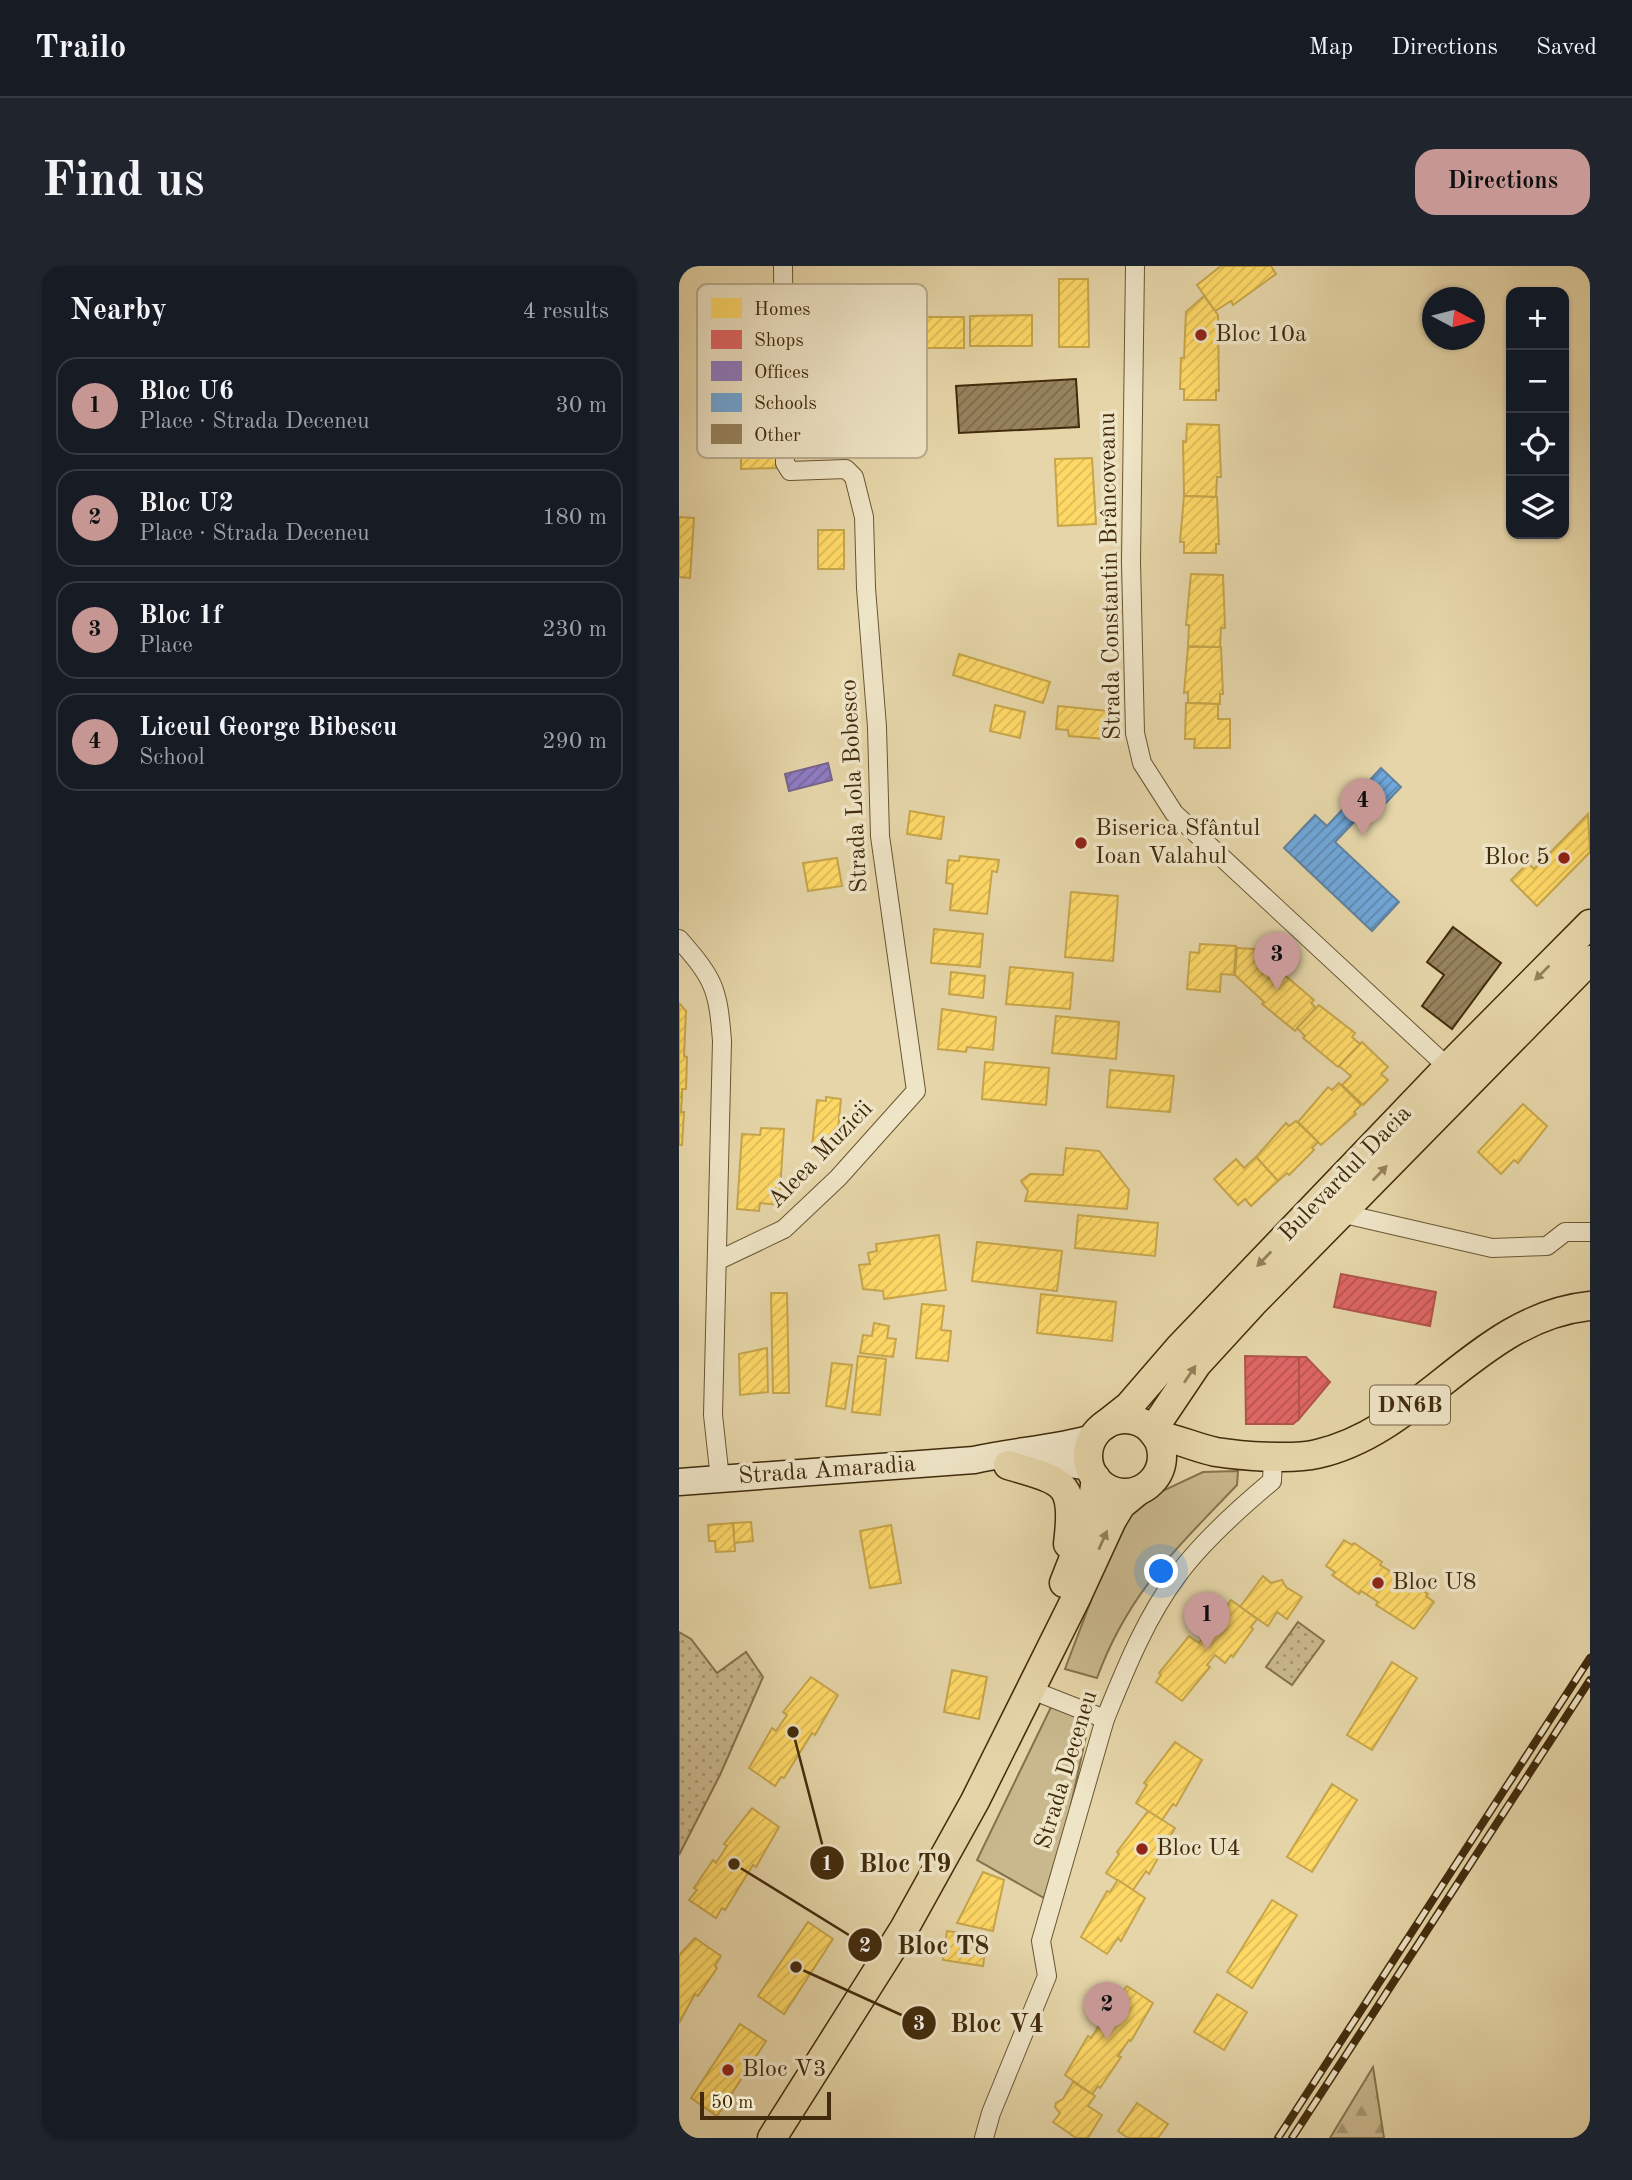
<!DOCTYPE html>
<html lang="en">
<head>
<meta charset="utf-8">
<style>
	:root { --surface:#171b24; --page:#20242c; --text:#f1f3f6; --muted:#9ea1a6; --line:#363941; --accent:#c59692 }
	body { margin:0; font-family:"Old Standard TT",serif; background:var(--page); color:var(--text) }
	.controls { position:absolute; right:21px; top:21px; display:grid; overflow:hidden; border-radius:14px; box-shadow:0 2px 5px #0004 }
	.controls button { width:63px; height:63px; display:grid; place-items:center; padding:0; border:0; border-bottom:2px solid var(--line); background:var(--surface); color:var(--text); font:35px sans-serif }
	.compass { position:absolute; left:743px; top:21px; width:63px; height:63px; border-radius:50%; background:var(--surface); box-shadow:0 2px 5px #0004; rotate:97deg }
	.scale { position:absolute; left:21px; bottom:18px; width:131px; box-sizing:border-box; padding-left:7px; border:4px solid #412b0c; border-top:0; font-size:19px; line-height:24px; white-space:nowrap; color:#412b0c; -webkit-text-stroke:5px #eee4c6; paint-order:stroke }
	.you { position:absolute; left:483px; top:1306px; width:24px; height:24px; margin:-18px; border:5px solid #fff; border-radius:50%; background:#1a73e8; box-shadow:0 0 0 10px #1a73e833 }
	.badge { display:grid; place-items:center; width:46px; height:46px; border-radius:50%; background:var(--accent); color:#111; font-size:23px; font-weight:700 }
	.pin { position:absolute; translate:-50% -58px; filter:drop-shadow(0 2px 4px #0008) }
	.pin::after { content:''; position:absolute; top:37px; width:24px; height:21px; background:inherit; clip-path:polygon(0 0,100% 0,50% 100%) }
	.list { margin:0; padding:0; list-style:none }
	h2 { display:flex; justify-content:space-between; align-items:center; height:91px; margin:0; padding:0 28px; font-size:30px }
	h2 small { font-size:23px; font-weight:400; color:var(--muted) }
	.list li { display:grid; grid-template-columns:46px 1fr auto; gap:21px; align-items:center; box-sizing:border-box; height:98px; margin:0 14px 14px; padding:0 14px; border:2px solid var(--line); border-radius:21px }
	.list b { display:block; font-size:26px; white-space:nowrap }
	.list p { margin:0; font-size:23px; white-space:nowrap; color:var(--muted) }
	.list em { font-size:23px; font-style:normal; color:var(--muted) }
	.icon { flex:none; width:38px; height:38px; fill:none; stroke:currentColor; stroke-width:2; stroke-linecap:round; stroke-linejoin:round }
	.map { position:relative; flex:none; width:911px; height:1872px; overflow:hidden; border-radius:21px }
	header { display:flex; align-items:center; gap:42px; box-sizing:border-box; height:98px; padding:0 35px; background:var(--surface); border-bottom:2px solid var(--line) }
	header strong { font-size:33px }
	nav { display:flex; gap:38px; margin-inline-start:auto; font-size:24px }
	.intro { display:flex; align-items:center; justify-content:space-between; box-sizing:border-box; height:168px; padding:0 42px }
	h1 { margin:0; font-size:49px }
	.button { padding:18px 32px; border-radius:21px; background:var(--accent); color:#111; font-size:24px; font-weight:700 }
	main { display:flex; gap:42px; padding:0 42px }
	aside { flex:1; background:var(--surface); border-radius:21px; box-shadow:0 2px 5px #0004 }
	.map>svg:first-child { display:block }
	.green { fill:#c9b88d; stroke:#85724c; stroke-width:2 }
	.forest { fill:url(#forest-firs); stroke:#85724c; stroke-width:2 }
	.park { fill:url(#park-dots); stroke:#85724c; stroke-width:2 }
	.homes { fill:url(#homes-hatch); stroke:#c6a54b; stroke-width:2 }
	.shops { fill:url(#shops-hatch); stroke:#b0544b; stroke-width:2 }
	.offices { fill:url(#offices-hatch); stroke:#77648c; stroke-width:2 }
	.schools { fill:url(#schools-hatch); stroke:#61829e; stroke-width:2 }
	.building { fill:url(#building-hatch); stroke:#412b0c; stroke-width:2 }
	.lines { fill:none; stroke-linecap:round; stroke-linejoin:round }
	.street-casing { stroke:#6a5633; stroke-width:20 }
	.secondary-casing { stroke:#412b0c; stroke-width:29 }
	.primary-casing { stroke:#412b0c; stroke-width:31 }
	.street { stroke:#eee4c6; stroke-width:18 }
	.secondary { stroke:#eee4c6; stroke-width:26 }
	.primary { stroke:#e5d5a8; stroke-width:28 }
	.rail-casing { stroke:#412b0c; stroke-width:8 }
	.rail { stroke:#eee4c6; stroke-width:5; stroke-dasharray:16; stroke-linecap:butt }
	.oneway { fill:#93805a }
	.poi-dot { fill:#8f2418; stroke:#eee4c6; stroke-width:2.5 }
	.labels { text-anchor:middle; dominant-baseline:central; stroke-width:7; stroke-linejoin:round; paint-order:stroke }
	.shield { fill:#eee4c6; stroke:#756244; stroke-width:2 }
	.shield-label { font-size:23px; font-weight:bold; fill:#412b0c }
	.poi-label { font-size:24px; fill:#412b0c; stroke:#eee4c6; text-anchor:start }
	.street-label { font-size:24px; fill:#412b0c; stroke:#eee4c6 }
	.key { fill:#eee4c6; stroke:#baac8e; stroke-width:2 }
	.key-label { font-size:19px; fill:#412b0c }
	.leader { fill:none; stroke:#412b0c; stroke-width:2.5 }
	.callout-dot { fill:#412b0c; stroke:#eee4c6; stroke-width:2.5 }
	.mark-label { font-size:21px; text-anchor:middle; font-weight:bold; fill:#fff }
	.callout-label { font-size:26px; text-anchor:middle; font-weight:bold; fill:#412b0c; stroke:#eee4c6; stroke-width:7; stroke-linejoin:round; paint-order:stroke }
</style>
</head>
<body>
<header>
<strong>Trailo</strong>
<nav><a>Map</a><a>Directions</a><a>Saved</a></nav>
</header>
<div class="intro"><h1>Find us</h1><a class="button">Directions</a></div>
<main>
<aside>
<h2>Nearby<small>4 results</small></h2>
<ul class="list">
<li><span class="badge">1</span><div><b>Bloc U6</b><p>Place · Strada Deceneu</p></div><em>30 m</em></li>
<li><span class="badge">2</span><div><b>Bloc U2</b><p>Place · Strada Deceneu</p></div><em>180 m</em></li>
<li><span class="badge">3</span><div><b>Bloc 1f</b><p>Place</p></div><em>230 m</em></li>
<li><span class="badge">4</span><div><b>Liceul George Bibescu</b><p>School</p></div><em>290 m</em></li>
</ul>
</aside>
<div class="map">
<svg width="911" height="1872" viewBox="0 0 911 1872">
	<defs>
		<pattern id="forest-firs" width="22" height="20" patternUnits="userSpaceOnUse" patternTransform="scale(1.75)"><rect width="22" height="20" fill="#c9b88d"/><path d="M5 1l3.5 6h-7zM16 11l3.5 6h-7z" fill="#a59672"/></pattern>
		<pattern id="park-dots" width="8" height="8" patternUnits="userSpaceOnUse" patternTransform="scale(1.75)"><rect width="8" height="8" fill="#c9b88d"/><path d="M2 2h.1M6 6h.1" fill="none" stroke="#a59672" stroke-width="1.8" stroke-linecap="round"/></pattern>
		<pattern id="homes-hatch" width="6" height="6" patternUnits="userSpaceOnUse" patternTransform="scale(1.75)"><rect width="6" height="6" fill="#ffd966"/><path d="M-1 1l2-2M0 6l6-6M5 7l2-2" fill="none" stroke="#dcba57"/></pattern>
		<pattern id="shops-hatch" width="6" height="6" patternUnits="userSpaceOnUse" patternTransform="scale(1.75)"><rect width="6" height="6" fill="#e06666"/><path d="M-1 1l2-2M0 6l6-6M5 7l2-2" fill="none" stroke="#b75452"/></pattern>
		<pattern id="offices-hatch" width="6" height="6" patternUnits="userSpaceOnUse" patternTransform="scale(1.75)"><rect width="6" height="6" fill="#8e7cc3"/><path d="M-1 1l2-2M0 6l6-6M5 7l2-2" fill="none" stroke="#76669d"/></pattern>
		<pattern id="schools-hatch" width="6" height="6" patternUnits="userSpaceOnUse" patternTransform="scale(1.75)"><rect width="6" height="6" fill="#6fa8dc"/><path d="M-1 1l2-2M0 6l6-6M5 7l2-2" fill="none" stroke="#5d89b1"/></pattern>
		<pattern id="building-hatch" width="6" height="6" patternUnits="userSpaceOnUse" patternTransform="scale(1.75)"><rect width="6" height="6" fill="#96835d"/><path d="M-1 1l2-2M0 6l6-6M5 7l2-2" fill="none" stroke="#7c6b4b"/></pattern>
	</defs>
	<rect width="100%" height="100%" fill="#e5d5a8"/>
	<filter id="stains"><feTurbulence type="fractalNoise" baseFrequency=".00286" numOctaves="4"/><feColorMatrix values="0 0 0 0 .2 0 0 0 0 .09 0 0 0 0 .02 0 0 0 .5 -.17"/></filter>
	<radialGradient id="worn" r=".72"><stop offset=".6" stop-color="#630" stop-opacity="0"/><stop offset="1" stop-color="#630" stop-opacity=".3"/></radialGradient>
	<g class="green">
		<path d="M559,1205l-1,14c-61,64 -109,108 -140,193l-32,-9 57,-150 34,-25 47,-22z"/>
		<polygon points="373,1439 410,1456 389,1553 365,1632 298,1594"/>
	</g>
	<polygon class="forest" points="694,1801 705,1872 651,1872"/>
	<g class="park">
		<polygon points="619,1356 645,1375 613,1419 587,1401"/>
		<polygon points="0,1366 12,1373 38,1407 67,1386 84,1411 41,1509 0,1589"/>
	</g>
	<g class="homes">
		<polygon points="542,0 592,0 597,8 554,39 552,35 536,45 518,19"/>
		<polygon points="380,13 409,13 410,81 380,81"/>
		<polygon points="525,30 539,49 540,125 537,124 537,134 505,134 505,123 501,123 502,92 505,92 507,46"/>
		<polygon points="353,49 353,80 291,80 291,50"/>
		<rect x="223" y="51" width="62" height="31"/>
		<polygon points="508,158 540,159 542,211 538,211 537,231 505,230 504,175 507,176"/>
		<polygon points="62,174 97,174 97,202 62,203"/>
		<polygon points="413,192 417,258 379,260 376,193"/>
		<polygon points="505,230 538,231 540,278 537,278 537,287 505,287 505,276 501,276"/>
		<polygon points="0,251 15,252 11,312 0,311"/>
		<rect x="139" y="264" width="26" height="39"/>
		<polygon points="512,308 544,309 546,362 542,362 541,381 509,380 510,359 507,359"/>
		<polygon points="509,381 542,381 544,428 541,428 541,438 509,437 509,426 505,427"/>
		<polygon points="280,388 371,416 364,437 274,409"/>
		<polygon points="507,437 539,438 539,453 551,453 551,482 515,482 516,473 506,473"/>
		<polygon points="316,439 346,446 341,472 311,465"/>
		<polygon points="379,440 429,445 426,473 390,470 389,464 377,463"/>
		<polygon points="231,545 265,551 262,573 228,568"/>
		<polygon points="909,548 911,586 858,640 832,614 849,597 855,603"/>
		<polygon points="281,590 320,594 318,606 313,605 308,648 271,644 274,618 267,617 269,594 280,595"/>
		<polygon points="158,592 163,620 129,625 124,597"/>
		<polygon points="392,626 439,630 434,695 386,691"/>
		<polygon points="255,663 304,668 301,701 252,697"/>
		<polygon points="521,678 557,680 555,709 542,708 541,726 508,723 511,686 520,687"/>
		<polygon points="558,682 575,683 635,734 632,737 637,742 616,765 583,738 585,736 556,709"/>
		<polygon points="331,701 394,707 391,743 327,738"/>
		<polygon points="272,706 306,710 304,732 270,728"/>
		<polygon points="0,737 7,745 5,790 8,791 7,823 3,823 3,831 0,831"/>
		<polygon points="640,739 676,767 673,771 681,778 659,801 624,772 626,770 618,762"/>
		<polygon points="263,743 317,751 314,784 288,781 287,786 259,783"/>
		<polygon points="377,750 440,756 437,793 373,787"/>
		<polygon points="683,776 709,801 702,808 709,814 684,839 663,819 672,810 660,800"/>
		<polygon points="306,796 370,802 367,839 303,833"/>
		<polygon points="431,804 495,810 491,846 428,841"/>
		<polygon points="660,817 682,839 675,846 677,848 642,879 619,856 649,821 653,824"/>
		<polygon points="0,831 3,831 2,846 5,846 3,879 0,879"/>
		<polygon points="147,831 162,833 158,874 151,873 150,883 133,881 138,834 147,835"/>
		<polygon points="844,838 868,860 839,897 835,894 822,908 799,886"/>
		<polygon points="617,855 639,876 633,882 635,884 610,909 608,907 599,915 577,891 607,857 610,860"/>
		<polygon points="82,862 105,863 100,939 81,937 80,945 58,943 63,868 81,869"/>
		<polygon points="387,882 420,885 450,924 448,943 346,935 349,925 342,915 351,908 384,909"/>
		<polygon points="577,891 599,915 572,940 566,933 559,939 535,913 557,893 565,902"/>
		<polygon points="399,949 479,957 476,990 396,982"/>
		<polygon points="260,969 267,1024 205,1033 204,1025 184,1023 180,999 191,998 189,987 198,985 197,978"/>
		<polygon points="298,976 383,985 378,1025 293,1015"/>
		<polygon points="92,1027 108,1027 110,1127 94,1127"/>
		<polygon points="362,1028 437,1036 433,1075 358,1067"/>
		<polygon points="243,1038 265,1040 262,1064 272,1065 269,1095 237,1092"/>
		<polygon points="195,1057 210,1060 208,1072 217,1073 214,1091 181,1087 184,1069 193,1070"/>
		<polygon points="88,1082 89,1126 61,1129 60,1088"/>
		<polygon points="179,1090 207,1093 201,1149 173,1146"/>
		<polygon points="153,1097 173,1099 166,1143 147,1140"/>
		<polygon points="72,1256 74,1275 55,1277 54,1257"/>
		<polygon points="54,1257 56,1285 37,1286 36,1275 30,1275 29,1259"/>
		<polygon points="212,1259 222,1317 191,1322 181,1265"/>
		<polygon points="665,1274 673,1279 675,1277 703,1296 701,1299 749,1328 747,1330 755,1336 735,1363 697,1339 699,1336 682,1325 680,1328 653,1309 656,1306 647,1300"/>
		<polygon points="584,1310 592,1317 603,1314 607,1321 623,1331 608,1353 598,1346 589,1360 561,1341"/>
		<polygon points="552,1334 578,1353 572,1361 574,1363 554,1391 552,1389 546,1397 536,1389 528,1399 531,1401 503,1435 477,1416 482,1409 480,1407 510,1370 520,1377 526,1369 523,1367 542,1340 546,1342"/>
		<polygon points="713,1396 738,1412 693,1484 668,1469"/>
		<polygon points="273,1404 308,1411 300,1453 265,1446"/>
		<polygon points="132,1411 159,1429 136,1469 133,1467 105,1512 102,1511 96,1520 70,1502 93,1462 97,1465 108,1449 104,1446"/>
		<polygon points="496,1476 523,1494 497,1540 494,1538 483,1554 457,1537 468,1519 465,1517"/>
		<polygon points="653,1518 678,1534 633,1606 608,1591"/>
		<polygon points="73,1542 100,1561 77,1601 74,1599 46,1644 43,1642 37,1652 10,1634 18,1624 15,1622 34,1594 37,1597 48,1580 45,1578"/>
		<polygon points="469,1545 496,1562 470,1608 467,1605 454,1624 427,1607 440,1588 438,1586"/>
		<polygon points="304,1606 325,1614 314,1665 278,1657"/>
		<polygon points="439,1614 466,1632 442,1675 439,1672 428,1688 402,1671 428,1625 431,1626"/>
		<polygon points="593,1634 618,1649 573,1722 548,1706"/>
		<polygon points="129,1656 154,1673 105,1748 79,1730"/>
		<polygon points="268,1665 308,1671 304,1700 264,1694"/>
		<polygon points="16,1672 42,1690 36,1700 38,1702 19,1730 16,1728 0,1757 0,1689"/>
		<polygon points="448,1720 474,1737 452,1775 450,1774 439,1790 442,1791 421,1822 419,1820 413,1828 386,1809 409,1770 412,1772 423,1755 421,1753 439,1726 442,1728"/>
		<polygon points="538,1728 568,1746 545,1784 515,1766"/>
		<polygon points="61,1758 87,1775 38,1850 12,1832"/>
		<polygon points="394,1816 416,1830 409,1840 423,1849 409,1872 397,1872 374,1856 381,1847 376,1841 377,1837 384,1833"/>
		<polygon points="458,1837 489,1858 479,1872 449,1872 439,1865"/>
	</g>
	<g class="shops">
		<polygon points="662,1008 757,1026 751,1060 655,1041"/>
		<polygon points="566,1090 620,1091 620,1153 614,1158 567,1158"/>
		<polygon points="620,1091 627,1091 651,1116 620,1153"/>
	</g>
	<polygon class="offices" points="149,497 153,514 110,525 106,508"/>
	<polygon class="schools" points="702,502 722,521 683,562 676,555 656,576 720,636 693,665 605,582 636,549 648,560"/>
	<g class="building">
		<polygon points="397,113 400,161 280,167 277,120"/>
		<polygon points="774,661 822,697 773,763 743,740 765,709 748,696"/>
	</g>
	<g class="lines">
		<defs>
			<g id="street">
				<polyline points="456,0 452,296 456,467 463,497 495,547 774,806"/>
				<path d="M0,673c35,40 39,49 43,102l-9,374 7,64"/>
				<polyline points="661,947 813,982 868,980 886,966 911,966"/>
				<polyline points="38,995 105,963 159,912 237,825 201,570 198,461 187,322 185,251 175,211 167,203 111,205 106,197 104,0"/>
				<polyline points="350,1423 426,1453"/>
				<path d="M305,1872l7,-25 56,-137 -6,-35 64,-222c20,-49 40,-100 72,-143 23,-32 64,-69 95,-95l1,-26"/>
			</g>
			<g id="secondary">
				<polyline points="356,1198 376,1196 411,1201"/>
				<path d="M0,1216l295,-22c40,-9 80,-11 119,-22"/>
			</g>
			<g id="primary">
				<circle cx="446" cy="1190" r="37"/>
				<polyline points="426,1159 450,1140 501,1081 769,801 911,658"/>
				<polyline points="473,1165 518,1098 574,1037 911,694"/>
				<path d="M476,1169c21,3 41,13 61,17 26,4 76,8 101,2 104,-23 162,-137 273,-148"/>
				<path d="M329,1199c56,17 68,15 60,79"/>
				<polyline points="385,1317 412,1248 417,1212"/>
				<polyline points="93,1872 225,1663 296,1535 398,1330 433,1254 442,1239 459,1225"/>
			</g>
		</defs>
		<use href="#street" class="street-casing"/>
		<use href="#secondary" class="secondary-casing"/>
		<use href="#primary" class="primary-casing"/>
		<use href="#street" class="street"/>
		<use href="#secondary" class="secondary"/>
		<use href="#primary" class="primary"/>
		<defs>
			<g id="rail">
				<polyline points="599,1872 911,1392"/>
				<polyline points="613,1872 911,1414"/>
			</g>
		</defs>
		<use href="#rail" class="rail-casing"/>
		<use href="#rail" class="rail"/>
	</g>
	<defs><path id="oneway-solid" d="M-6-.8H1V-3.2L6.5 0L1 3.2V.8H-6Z" transform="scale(1.75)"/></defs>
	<g class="oneway">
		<use href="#oneway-solid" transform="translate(863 707) rotate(135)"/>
		<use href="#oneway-solid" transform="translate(701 907) rotate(-46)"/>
		<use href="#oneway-solid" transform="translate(585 993) rotate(134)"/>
		<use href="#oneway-solid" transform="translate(511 1108) rotate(-56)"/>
		<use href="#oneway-solid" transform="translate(424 1274) rotate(-66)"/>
	</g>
	<g class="poi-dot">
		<circle cx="522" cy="69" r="7"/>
		<circle cx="402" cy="577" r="7"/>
		<circle cx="885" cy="592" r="7"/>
		<circle cx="699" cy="1317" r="7"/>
		<circle cx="463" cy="1583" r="7"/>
		<circle cx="49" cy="1804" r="7"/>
	</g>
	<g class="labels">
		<rect class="shield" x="691" y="1119.5" width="80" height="39" rx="5"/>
		<g class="shield-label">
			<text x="731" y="1139">DN6B</text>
		</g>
		<g class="poi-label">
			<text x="536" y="69">Bloc 10a</text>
			<text x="416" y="563">Biserica Sfântul<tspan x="416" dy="28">Ioan Valahul</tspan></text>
			<text x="871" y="592" text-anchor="end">Bloc 5</text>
			<text x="713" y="1317">Bloc U8</text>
			<text x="477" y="1583">Bloc U4</text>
			<text x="63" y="1804">Bloc V3</text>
		</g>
		<g class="street-label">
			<text transform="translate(432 310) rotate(-91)">Strada Constantin Brâncoveanu</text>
			<text transform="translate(176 520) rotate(-93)">Strada Lola Bobesco</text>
			<text transform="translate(142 889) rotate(-46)">Aleea Muzicii</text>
			<text transform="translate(667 908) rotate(-46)">Bulevardul Dacia</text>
			<text transform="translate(148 1205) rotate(-4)">Strada Amaradia</text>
			<text transform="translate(388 1504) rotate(-73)">Strada Deceneu</text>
		</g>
	</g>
	<rect x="18" y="18" width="230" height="174" rx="10" class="key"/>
	<rect x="32" y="32" width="31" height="20" fill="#ffd966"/>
	<rect x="32" y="64" width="31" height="19" fill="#e06666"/>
	<rect x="32" y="95" width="31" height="20" fill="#8e7cc3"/>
	<rect x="32" y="127" width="31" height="19" fill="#6fa8dc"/>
	<rect x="32" y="158" width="31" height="20" fill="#96835d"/>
	<g class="key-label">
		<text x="75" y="49">Homes</text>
		<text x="75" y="80">Shops</text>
		<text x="75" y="112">Offices</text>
		<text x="75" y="143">Schools</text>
		<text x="75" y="175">Other</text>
	</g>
	<path class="leader" d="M114 1466L148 1597M55 1598L186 1679M117 1701L240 1757"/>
	<g class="callout-dot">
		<circle cx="114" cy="1466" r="7"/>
		<circle cx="55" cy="1598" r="7"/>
		<circle cx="117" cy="1701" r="7"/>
		<circle cx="148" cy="1597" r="18"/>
		<circle cx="186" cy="1679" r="18"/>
		<circle cx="240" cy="1757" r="18"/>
	</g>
	<g class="mark-label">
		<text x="148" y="1604">1</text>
		<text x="186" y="1686">2</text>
		<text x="240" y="1764">3</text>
	</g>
	<g class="callout-label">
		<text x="226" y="1606">Bloc T9</text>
		<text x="264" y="1688">Bloc T8</text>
		<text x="318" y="1766">Bloc V4</text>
	</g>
	<rect width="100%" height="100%" filter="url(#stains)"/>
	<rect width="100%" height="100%" fill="url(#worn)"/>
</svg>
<div class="controls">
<button>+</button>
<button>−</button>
<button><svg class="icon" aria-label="locate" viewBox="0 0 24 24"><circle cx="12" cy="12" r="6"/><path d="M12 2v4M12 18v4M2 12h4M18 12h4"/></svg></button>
<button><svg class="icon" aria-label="layers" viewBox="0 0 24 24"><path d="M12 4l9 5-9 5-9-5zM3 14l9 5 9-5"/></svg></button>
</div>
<svg class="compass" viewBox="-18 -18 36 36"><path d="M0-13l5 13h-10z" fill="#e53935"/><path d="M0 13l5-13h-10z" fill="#9ea1a6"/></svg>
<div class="scale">50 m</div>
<div class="you"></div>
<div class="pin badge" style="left:528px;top:1384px">1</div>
<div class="pin badge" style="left:428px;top:1774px">2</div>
<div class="pin badge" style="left:598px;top:724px">3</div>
<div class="pin badge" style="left:684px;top:570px">4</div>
</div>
</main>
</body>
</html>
